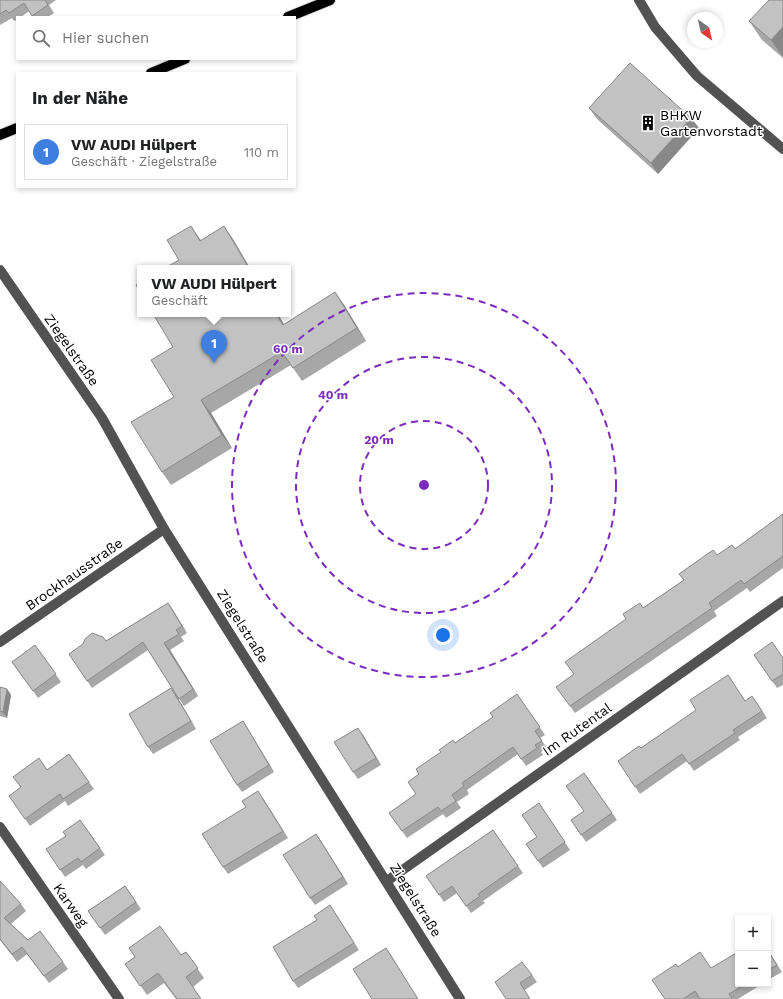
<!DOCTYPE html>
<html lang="de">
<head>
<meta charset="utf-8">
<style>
	:root { --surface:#fff; --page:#f6f6f6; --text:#202124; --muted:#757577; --line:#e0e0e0; --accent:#000 }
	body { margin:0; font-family:"Work Sans",sans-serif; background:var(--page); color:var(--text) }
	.controls { position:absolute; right:12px; bottom:12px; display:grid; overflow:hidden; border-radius:0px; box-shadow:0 2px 6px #0003 }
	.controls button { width:36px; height:36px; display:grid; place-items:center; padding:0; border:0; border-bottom:1px solid var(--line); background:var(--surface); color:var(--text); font:20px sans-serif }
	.compass { position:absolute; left:687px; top:12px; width:36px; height:36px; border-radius:50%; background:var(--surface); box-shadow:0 2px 6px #0003; rotate:146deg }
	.you { position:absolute; left:443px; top:635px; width:14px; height:14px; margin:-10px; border:3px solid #fff; border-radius:50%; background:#1a73e8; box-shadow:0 0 0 6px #1a73e833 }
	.badge { display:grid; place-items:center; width:26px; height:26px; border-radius:50%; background:var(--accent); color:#fff; font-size:13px; font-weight:700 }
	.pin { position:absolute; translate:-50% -33px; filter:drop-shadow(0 1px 2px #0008) }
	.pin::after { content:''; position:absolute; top:21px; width:14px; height:12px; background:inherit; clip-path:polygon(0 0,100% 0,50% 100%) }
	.popup { position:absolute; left:137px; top:265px; width:154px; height:52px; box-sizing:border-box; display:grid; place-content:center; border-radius:0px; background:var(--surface); filter:drop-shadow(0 1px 3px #0005); font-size:13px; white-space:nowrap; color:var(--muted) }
	.popup b { font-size:15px; color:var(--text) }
	.popup::after { content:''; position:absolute; left:50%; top:100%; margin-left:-8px; border:8px solid transparent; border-top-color:var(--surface) }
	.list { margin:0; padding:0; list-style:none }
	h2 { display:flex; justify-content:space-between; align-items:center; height:52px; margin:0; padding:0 16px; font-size:17px }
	h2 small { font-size:13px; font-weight:400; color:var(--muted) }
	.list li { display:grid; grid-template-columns:26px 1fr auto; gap:12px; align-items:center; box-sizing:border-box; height:56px; margin:0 8px 8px; padding:0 8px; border:1px solid var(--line); border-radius:0px }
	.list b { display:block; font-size:15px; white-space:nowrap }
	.list p { margin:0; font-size:13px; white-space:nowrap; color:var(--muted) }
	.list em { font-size:13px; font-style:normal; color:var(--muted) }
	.icon { flex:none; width:22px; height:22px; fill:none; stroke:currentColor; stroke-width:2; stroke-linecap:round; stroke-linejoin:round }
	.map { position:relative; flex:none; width:783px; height:999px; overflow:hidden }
	.search { position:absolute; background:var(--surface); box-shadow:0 2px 6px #0003; left:16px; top:16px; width:280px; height:44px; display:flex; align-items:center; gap:10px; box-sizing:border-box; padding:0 14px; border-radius:0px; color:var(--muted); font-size:15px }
	.panel { position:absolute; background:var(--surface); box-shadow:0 2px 6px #0003; left:16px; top:72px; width:280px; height:116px; border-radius:0px }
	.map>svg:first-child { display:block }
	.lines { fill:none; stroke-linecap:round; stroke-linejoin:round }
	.major-casing { stroke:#dbdbdb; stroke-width:12 }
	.minor { stroke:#525252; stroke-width:10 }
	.major { stroke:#000; stroke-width:10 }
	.wall { fill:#a7a7a7 }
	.shaded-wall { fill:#888 }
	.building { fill:#c2c2c2; stroke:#888 }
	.ring { fill:none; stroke:#7b2cbf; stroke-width:2; stroke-dasharray:7 5 }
	.labels { text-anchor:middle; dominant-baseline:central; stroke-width:3; stroke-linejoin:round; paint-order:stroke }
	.poi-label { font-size:14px; fill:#000; stroke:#fff; text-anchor:start }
	.street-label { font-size:14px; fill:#000; stroke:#fff }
	.centre { fill:#7b2cbf; stroke:#fff; stroke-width:2 }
	.ring-label { font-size:12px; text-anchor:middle; font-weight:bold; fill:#7b2cbf; stroke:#fff; stroke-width:3; stroke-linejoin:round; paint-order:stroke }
</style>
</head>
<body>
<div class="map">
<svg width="783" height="999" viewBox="0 0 783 999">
	<rect width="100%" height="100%" fill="#fff"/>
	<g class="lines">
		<defs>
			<g id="major">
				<polyline points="288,17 330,0"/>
				<polyline points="151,73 185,59"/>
				<polyline points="0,135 17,128"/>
			</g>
		</defs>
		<use href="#major" class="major-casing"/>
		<g class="minor">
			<polyline points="639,0 655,27 697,76 783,149"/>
			<polyline points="0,270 102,418 164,529 460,999"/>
			<polyline points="0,642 164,529"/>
			<polyline points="0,827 119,999"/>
			<polyline points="387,881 783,601"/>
		</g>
		<use href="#major" class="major"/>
	</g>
	<g class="wall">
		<polygon points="0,0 56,0 49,5 54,13 48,17 33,17 29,11 21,17 17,17 17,20 14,21 12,18 0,25"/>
		<polygon points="783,0 783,58 762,40 749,21"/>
		<polygon points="589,108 691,118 699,128 658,174 597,119"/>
		<polygon points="335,292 344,305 366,341 302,381 291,365 211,413 232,448 171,485 162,472 174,397 284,325"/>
		<polygon points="783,514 783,568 750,592 747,588 714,611 717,616 575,713 556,687 574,674 643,608 684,580 717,555 735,549"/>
		<polygon points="168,603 187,633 181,637 184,641 170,650 198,696 184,706 148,650 92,688 69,654 106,641"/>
		<polygon points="35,645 61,682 38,698 12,662"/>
		<polygon points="754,655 783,658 783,685 777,688"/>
		<polygon points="728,675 745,701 757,703 767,718 738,737 740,740 694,771 687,761 640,794 618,761 641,748 696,710"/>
		<polygon points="0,687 7,689 11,695 7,718 0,716"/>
		<polygon points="517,694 545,735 540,738 547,748 541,752 543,755 526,766 518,754 467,790 469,794 457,802 461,808 446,818 443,814 407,838 389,813 416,794 419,774 455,743 493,717"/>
		<polygon points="176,695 196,729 153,754 148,747"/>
		<polygon points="243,721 274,772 242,792 237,785"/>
		<polygon points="363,735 381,765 358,779 353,772"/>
		<polygon points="69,754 94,789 68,806 65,801 30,826 9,796 47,770"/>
		<polygon points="584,773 617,820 586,842 571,820 584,811"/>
		<polygon points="263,798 288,838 228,874 223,867"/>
		<polygon points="539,803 570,850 543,868 526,844 537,837"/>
		<polygon points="80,820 105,855 86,869 83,865 65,877 46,849 66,836"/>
		<polygon points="493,830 523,873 483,901 485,903 471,913 457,893 444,902 426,876"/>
		<polygon points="316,834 348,884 315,905 310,898"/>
		<polygon points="0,882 21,904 26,911 11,924 28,940 63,962 68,969 49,983 27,954 17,962 0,940"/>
		<polygon points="125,886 141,909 105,935 88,911"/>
		<polygon points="335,913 359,950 298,988 293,981"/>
		<polygon points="768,950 782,972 768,980"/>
		<polygon points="186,952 204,978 193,987 201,999 176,999 164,983 147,995 125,964 181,955"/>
		<polygon points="678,967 711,968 738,984 762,984 738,999 665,999"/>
		<polygon points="532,975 537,982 525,990 495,982"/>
	</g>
	<g class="shaded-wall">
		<polygon points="783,27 783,57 771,40"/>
		<polygon points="691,118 699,128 658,174 651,163"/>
		<polygon points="191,226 200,239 209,254 200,241"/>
		<polygon points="224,226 233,239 250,268 249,268"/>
		<polygon points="335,292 344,305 366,341 357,328"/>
		<polygon points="276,314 278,314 292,338 283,325"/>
		<polygon points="201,400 211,413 232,448 222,435"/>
		<polygon points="168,603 173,610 187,633 182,626"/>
		<polygon points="164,643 170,650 198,696 193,689"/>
		<polygon points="171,688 176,695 196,729 191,721"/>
		<polygon points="7,689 11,695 7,718 3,712"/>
		<polygon points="243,721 248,729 274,772 269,765"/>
		<polygon points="358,728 363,735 381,765 376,758"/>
		<polygon points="316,834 321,841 348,884 343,877"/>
		<polygon points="386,948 391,955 418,999"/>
	</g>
	<g class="building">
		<polygon points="0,0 45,0 48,5 32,16 24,3 9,13 6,10 0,14"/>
		<polygon points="769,0 783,0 783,27 771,40 749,21"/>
		<polygon points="630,63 691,118 651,163 589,108"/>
		<polygon points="191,226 200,241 224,226 249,268 165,268 179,260 167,240"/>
		<polygon points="140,283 140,292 136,285"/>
		<polygon points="335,292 357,328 293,368 282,352 201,400 222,435 162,472 131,422 174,397 151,360 173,347 153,314 276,314 283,325"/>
		<polygon points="783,514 783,556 744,584 741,580 709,603 712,608 570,706 556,687 574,674 565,662 626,619 623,614 640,603 643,608 684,580 679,574 713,550 717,555 732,545 735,549"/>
		<polygon points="168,603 182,626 176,630 179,634 164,643 193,689 179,699 143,642 87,681 69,654 83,644 85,639 92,633 103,637 106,641"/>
		<polygon points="772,642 783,658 783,674 772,681 754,655"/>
		<polygon points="35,645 56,674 33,691 12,662"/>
		<polygon points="728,675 745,701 752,696 762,711 733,730 735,733 689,764 682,754 635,787 618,761 639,746 641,748 696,710 690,700"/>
		<polygon points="0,687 7,689 3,712 0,711"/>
		<polygon points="171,688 191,721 148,747 129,714"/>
		<polygon points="517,694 540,727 535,731 542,741 535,745 537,748 521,759 513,747 462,783 464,786 452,795 456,801 441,811 438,807 402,831 389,813 416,794 408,782 419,774 416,769 441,752 439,750 453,740 455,743 493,717 490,713"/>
		<polygon points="243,721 269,765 237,785 210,741"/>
		<polygon points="358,728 376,758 353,772 334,742"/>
		<polygon points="69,754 89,782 63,799 60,794 25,819 9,796 21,787 13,777 39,758 47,770"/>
		<polygon points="584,773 612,813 581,835 571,820 584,811 566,786"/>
		<polygon points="258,791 283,831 223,867 202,834 246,807 242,801"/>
		<polygon points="539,803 565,842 538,861 526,844 537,837 522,815"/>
		<polygon points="80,820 100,848 81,862 78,858 60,870 46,849 66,836 63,832"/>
		<polygon points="493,830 518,866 478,894 480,896 466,906 452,886 439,895 426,876"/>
		<polygon points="316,834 343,877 310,898 283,855"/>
		<polygon points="0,881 21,904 4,918 28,940 40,931 63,962 44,976 22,947 12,954 0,939"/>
		<polygon points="125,886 136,902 100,928 88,911"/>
		<polygon points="330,905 354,943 293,981 273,947 317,920 314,916"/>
		<polygon points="160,926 181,955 186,952 198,968 186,977 201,999 177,999 158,973 140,986 125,964 135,957 129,948"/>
		<polygon points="386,948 418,999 372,999 353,969"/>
		<polygon points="768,951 777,965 768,970"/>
		<polygon points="700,952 711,968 738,952 738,984 746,984 729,994 732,998 731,999 700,999 695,991 683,999 665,999 652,980 676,964 678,967"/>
		<polygon points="522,962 532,975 520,983 530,999 506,999 495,982"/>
	</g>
	<g class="ring">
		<circle cx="424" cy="485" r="64"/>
		<circle cx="424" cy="485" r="128"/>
		<circle cx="424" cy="485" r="192"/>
	</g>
	<defs>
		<symbol id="building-bare" viewBox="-9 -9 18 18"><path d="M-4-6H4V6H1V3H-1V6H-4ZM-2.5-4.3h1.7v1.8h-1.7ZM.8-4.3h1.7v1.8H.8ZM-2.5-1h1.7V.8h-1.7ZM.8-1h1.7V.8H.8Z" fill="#000" stroke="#fff" stroke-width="2.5" paint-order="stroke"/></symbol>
	</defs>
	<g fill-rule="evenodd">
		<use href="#building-bare" x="637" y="112" width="22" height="22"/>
	</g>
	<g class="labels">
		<g class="poi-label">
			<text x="660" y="115">BHKW<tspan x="660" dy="16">Gartenvorstadt</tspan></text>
		</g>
		<g class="street-label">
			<text transform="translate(72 350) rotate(55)">Ziegelstraße</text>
			<text transform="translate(74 574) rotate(-35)">Brockhausstraße</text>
			<text transform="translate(243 626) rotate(58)">Ziegelstraße</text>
			<text transform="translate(577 729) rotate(-35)">Im Rutental</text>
			<text transform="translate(416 900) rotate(58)">Ziegelstraße</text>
			<text transform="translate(71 905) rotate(55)">Karweg</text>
		</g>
	</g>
	<circle cx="424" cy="485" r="6" class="centre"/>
	<g class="ring-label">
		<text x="288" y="353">60 m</text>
		<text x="333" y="399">40 m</text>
		<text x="379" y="444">20 m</text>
	</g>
</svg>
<div class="controls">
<button>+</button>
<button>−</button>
</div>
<svg class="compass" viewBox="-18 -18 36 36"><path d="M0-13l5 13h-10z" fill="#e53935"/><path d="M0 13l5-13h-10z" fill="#757577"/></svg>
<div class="you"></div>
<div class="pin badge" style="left:214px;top:363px;background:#3f7fe0">1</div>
<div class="popup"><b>VW AUDI Hülpert</b>Geschäft</div>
<div class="search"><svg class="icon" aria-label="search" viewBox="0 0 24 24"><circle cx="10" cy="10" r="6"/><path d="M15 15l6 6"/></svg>Hier suchen</div>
<section class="panel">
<h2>In der Nähe<small></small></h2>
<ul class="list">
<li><span class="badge" style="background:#3f7fe0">1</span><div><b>VW AUDI Hülpert</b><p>Geschäft · Ziegelstraße</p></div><em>110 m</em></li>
</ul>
</section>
</div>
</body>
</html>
